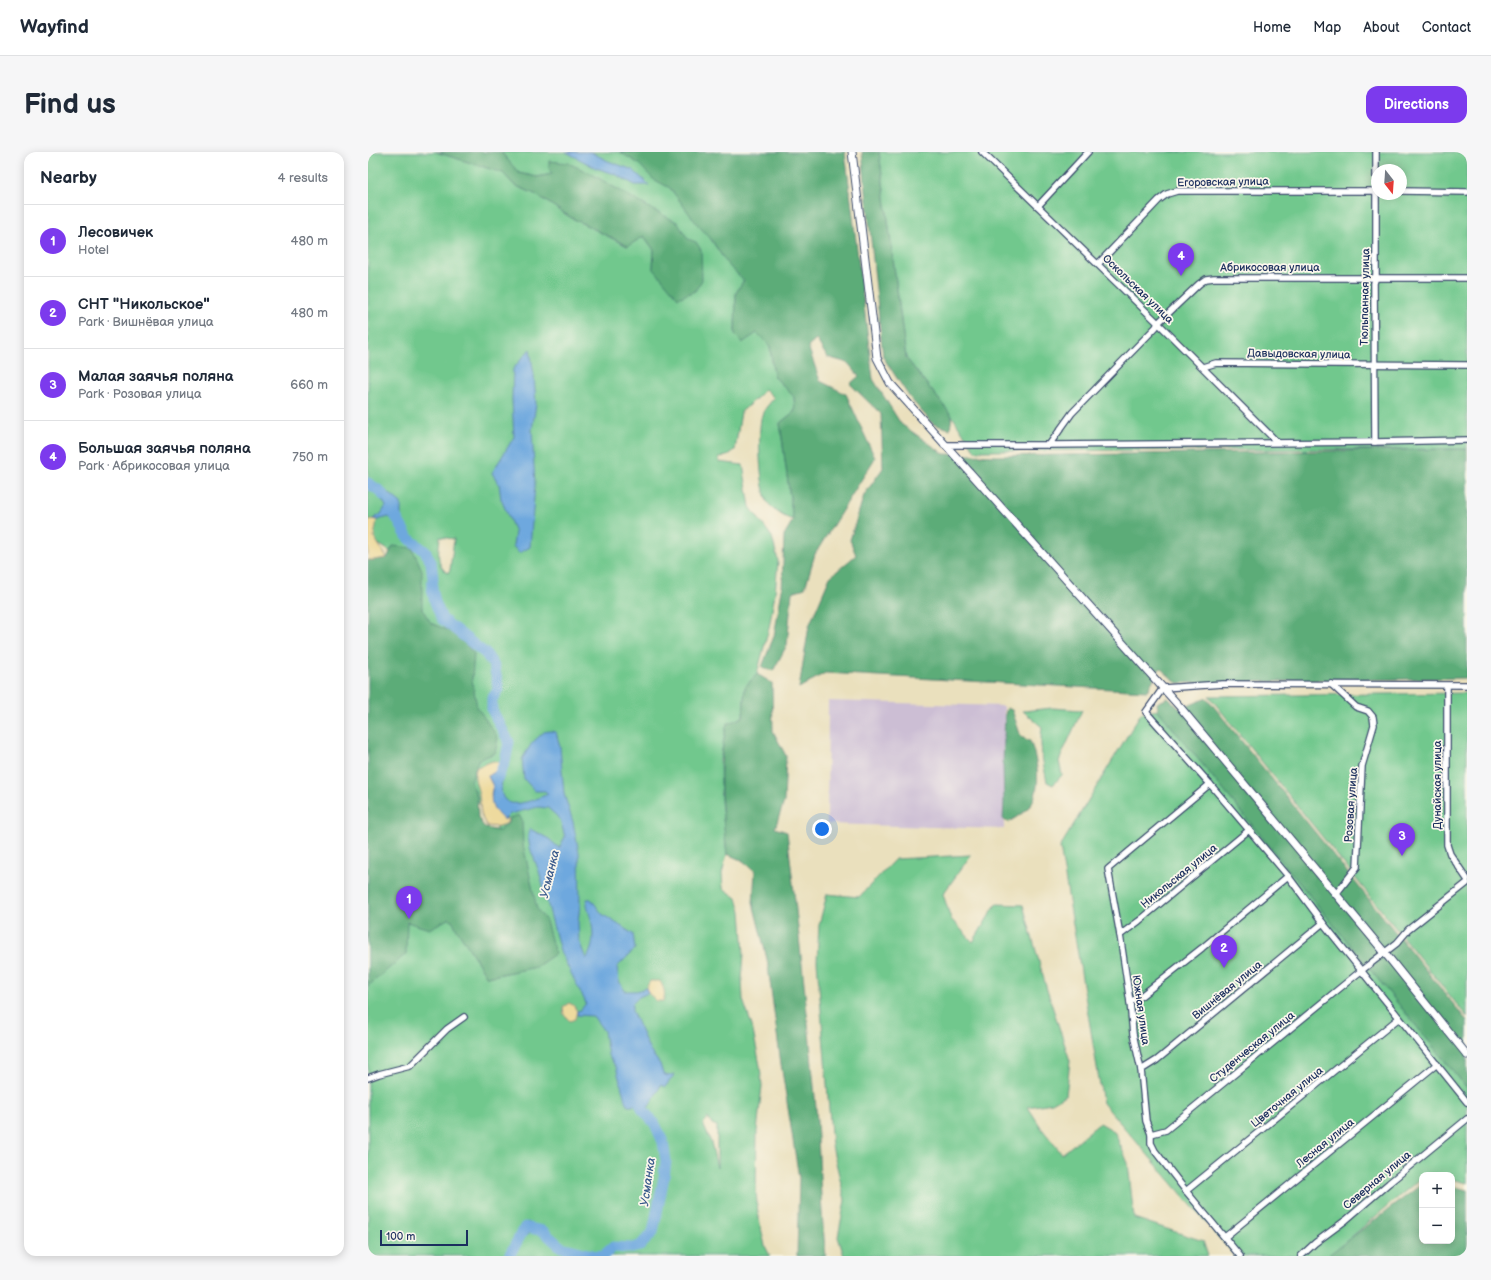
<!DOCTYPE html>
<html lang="en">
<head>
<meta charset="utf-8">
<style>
	:root { --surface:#fff; --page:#f6f6f7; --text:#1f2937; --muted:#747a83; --line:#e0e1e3; --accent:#7c3aed }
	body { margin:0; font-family:"Balsamiq Sans",sans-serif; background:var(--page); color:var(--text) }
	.controls { position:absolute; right:12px; bottom:12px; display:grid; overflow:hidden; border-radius:8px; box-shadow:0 2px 10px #0003 }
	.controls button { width:36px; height:36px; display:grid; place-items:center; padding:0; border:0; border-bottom:1px solid var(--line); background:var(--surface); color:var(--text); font:20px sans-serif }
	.compass { position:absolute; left:1003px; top:12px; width:36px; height:36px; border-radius:50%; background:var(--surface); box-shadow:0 2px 10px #0003; rotate:163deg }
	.scale { position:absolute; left:12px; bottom:10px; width:88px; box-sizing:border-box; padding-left:4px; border:2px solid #1b2f5e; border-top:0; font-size:11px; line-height:14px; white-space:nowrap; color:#1b2f5e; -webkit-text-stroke:3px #fbf7ec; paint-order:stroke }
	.you { position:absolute; left:454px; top:677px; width:14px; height:14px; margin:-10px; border:3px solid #fff; border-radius:50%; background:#1a73e8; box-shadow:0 0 0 6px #1a73e833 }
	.badge { display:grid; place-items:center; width:26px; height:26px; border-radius:50%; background:var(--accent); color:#fff; font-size:13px; font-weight:700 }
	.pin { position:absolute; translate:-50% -33px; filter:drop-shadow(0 1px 2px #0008) }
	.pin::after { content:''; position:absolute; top:21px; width:14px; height:12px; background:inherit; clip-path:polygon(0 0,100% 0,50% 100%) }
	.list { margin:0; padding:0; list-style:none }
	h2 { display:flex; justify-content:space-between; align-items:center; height:52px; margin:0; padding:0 16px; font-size:17px }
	h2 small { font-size:13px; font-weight:400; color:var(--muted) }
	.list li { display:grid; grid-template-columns:26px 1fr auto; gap:12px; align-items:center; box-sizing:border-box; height:72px; padding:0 16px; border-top:1px solid var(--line) }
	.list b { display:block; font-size:15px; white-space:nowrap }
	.list p { margin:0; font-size:13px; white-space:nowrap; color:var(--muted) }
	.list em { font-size:13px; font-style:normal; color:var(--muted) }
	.map { position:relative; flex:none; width:1099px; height:1104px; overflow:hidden; border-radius:12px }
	header { display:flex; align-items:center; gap:24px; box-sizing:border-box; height:56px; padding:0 20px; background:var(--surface); border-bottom:1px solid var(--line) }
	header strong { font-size:19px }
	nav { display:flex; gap:22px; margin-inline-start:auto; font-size:14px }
	.intro { display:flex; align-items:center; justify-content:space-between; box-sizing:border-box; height:96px; padding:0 24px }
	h1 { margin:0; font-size:28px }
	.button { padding:10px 18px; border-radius:12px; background:var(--accent); color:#fff; font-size:14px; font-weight:700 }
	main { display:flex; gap:24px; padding:0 24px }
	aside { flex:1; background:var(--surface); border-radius:12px; box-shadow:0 2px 10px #0003 }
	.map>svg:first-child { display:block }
	.industrial { fill:#ccbed4 }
	.green { fill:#71c88d; stroke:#467c76; fill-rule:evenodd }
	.forest { fill:#5cac78; stroke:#3c6e6b }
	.sand { fill:#eeda9e; stroke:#84847e }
	.water { fill:#6ea8de; stroke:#446c9e }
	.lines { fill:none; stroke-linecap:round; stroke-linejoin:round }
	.river { stroke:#6ea8de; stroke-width:11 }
	.minor-casing { stroke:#3a4a6c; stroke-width:8 }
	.tertiary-casing { stroke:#3a4a6c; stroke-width:9 }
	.minor { stroke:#fff; stroke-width:5.5 }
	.tertiary { stroke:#fff; stroke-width:7 }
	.labels { text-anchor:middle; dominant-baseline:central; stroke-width:3.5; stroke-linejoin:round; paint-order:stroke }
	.street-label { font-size:11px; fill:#1b2f5e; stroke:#fbf7ec }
	.water-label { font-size:12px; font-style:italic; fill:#38598b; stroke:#fbf7ec }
</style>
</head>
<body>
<header>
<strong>Wayfind</strong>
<nav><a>Home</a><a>Map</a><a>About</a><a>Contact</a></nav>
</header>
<div class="intro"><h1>Find us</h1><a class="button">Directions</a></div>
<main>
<aside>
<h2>Nearby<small>4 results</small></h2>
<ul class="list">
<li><span class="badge">1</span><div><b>Лесовичек</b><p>Hotel</p></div><em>480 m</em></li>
<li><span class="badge">2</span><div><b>СНТ &quot;Никольское&quot;</b><p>Park · Вишнёвая улица</p></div><em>480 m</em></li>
<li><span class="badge">3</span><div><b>Малая заячья поляна</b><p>Park · Розовая улица</p></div><em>660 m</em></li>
<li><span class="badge">4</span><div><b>Большая заячья поляна</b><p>Park · Абрикосовая улица</p></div><em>750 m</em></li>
</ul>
</aside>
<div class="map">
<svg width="1099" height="1104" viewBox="0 0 1099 1104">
	<rect width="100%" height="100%" fill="#fbf7ec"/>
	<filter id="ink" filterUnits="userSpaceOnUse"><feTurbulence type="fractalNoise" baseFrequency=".025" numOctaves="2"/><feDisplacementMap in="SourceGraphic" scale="8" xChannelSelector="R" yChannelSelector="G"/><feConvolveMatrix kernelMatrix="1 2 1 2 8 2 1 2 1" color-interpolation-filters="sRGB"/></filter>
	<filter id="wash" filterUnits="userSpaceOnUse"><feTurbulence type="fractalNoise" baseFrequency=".012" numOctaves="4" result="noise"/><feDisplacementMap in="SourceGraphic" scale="16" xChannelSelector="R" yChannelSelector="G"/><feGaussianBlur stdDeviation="0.9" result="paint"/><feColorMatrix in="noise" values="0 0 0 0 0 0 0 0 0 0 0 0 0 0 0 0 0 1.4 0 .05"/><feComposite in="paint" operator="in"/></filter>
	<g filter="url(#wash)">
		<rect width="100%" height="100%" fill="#eae0bd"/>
		<polygon class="industrial" points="460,549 636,554 636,677 459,672"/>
		<g class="green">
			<path d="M0,0h68l68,21 10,12 21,9 35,23 57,29 17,-10 10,14 -1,18 48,-18 -148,-76 -16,3 -19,-4 -17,-21h159l50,86 18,27 16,15 -8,13 -1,41 22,-1 13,13 4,30 20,21 1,14 -15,12 13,97c-9,-3 -19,-9 -25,-17 -8,-12 -11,-74 -6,-88 2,-6 8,-12 12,-17l-9,-9 -6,7 -18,16 -6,38 -8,6 -8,1v5l24,3 7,42 22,30 6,24 -3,32 -6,35 -12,46 -12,13 -2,30 -16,7 -7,36 1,41 6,53 -5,19 1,15 14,10 4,13 3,43 -2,25 1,21 9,26 8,40 2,20 -5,45 -1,61 2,22 7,32 5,10h-402v-408l41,3 78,126 49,-10 3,-2 -45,-131 3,-8 -6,-12 -12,-11 -6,-8 -35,-157 -47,-86 -23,-15zM72,385l14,2 -4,31 -2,3c-13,-7 -9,-24 -8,-36zM340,966l4,6 5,2v42l-6,-26 -8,-18z"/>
			<path d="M511,0h588v297l-492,2 -23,-35 -46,-58zM1009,18h24v24h-24z"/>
			<polygon points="1099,541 1099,865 841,544"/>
			<path d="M684,556l30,2 -23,51 3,14 -9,10 -6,-3c-4,-20 -8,-35 -5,-55l-19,-16z"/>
			<path d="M790,558l309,378v95l-15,-4v-4c-10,0 -21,-2 -30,0v2l-92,78 -4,1h-91l-132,-153 -43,-256 81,-134z"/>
			<polygon points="603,703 575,742 583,767 605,790 628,752 655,753 679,838 702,909 698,943 684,951 660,955 674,977 694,1002 732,971 746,979 760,1011 766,1066 835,1089 840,1104 476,1104 470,1085 477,1048 464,994 449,809 451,773 459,742 491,745 527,707"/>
		</g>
		<g class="forest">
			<polygon points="68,0 133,0 151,21 169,25 184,22 181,16 181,9 200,11 222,21 285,58 309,70 320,87 328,90 333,98 334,128 327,139 310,146 285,116 286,98 276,84 260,94 202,65 167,42 146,33 135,21"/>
			<polygon points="252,0 477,0 505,227 533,272 576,302 628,304 1099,297 1099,526 809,531 792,516 779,539 457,521 431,536 441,474 462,425 488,403 482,388 496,343 515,316 513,262 482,232 491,224 480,211 459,205 448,187 440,194 452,229 478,242 507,306 447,402 437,436 424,440 419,493 405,519 394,515 406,484 414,438 416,383 425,368 412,271 427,259 426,245 406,224 402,194 389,181 374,191 367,182 368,141 376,128 360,113 343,87 329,72 302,36 285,27 271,12"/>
			<polygon points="494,0 511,0 538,206 584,264 582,277 565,272 542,246 515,205"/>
			<polygon points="25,394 44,396 54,418 54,457 63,471 90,483 106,502 104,527 109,555 130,586 127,601 110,608 103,630 109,644 110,666 117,676 131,679 140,671 142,666 151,663 154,668 155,692 169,757 178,769 187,802 168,815 119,825 82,766 61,777 39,770 38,802 0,834 0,408 6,408 19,406"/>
			<path d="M389,522l15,9 1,48 13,25 -2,46 -9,26 12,4c11,92 21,184 29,276 4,49 4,99 10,148h-29l2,-78 -18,-114 -14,-105 -14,-56 2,-32 -12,-10 -16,-7c-5,-45 -11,-85 0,-130l16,-7 2,-30z"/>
			<polygon points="800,546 812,557 839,546 1099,869 1099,936 790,558 789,551"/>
			<path d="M639,556l5,2 9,27 9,4c8,20 13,52 -3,68 -5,5 -12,9 -18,13l-6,-2 1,-18 -1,-37 2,-51z"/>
			<polygon points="1054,1032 1054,1089 1084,1089 1084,1034 1099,1038 1099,1104 959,1104"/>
		</g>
		<g class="sand">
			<polygon points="5,367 9,368 6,385 19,406 6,408 0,408 0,368"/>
			<path d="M125,609l7,1 1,2 -6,8 -7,4 5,10 -2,8 13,26 4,-2 -1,5c-7,4 -13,4 -20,3 -8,-10 -6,-19 -8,-31 -2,-11 -7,-18 -2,-28z"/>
			<path d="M282,829h10c4,7 6,13 3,20h-6l-9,-8 -2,-5z"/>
			<polygon points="201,851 205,853 209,859 207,867 202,869 196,863 195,855"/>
		</g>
		<g class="water">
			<polygon points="198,0 223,0 240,9 265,18 281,33 267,33 247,22 228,16"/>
			<polygon points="162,197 166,224 168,252 164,278 167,333 162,395 151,401 145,394 147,380 133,347 131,332 124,321 146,285 144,247 145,217"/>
			<polygon points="6,331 12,334 33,351 33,369 28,370 21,365 9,368 5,367 13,362 18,354 10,342 3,336"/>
			<path d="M182,579l6,1 4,15 4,47 9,28 6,31 1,51 -2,19 1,18 7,18c7,-10 8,-22 6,-35 -1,-9 -6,-15 -5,-25h4l11,15 31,20 2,15 -18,18 2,14 6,10h12l9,-3 2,5 -9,4 -7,7v7l18,40 10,13 3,10 5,2 7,-2 -10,13 -4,-2 -13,23 -5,2 -7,-6 -4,2h-4l-3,-6 -9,-33 -8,-12 -4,-24 -11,-15 -16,-1v-4l4,-1 5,-7 -26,-52 -21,-80 -9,-23 -2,-11 2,-8 19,10 10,9 6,-11 -5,-18 -12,-11 -10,-1 -28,7 -6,6c-12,-10 -15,-19 -11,-34l-5,-10 7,-4 6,-8 5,2c-5,16 -12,41 15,37 9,-1 19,-6 27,-9l-3,-3h-10l-11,-12 -2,-20 10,-16 12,-11z"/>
			<polygon points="160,1070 167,1075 152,1090 147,1090 147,1086 154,1076 154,1072"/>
		</g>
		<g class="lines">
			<g class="river">
				<polyline points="0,331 12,339 15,343"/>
				<polyline points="24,358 40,386 57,399 63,410 65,426 64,436 67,450 74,467 118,502 126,514 129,528 130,538 124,547 124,558 141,590 137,610 129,627"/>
				<polyline points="141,1104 157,1075 175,1079 193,1095 229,1104 236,1103 245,1095 264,1096 272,1094 285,1080 296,1025 298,1009 295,990 287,972 275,958 269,944"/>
			</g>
		</g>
	</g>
	<g filter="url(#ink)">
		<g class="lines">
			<defs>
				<g id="minor">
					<polyline points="614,0 790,171 909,290"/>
					<polyline points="1033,39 1099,40"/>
					<polyline points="670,54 720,0"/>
					<polyline points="730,112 791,48 799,42 809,39 1009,39"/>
					<polyline points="835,215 848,211 1099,213"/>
					<polyline points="1007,290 1006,131 1008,125 1008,0"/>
					<polyline points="576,293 681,293 1007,290 1099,288"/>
					<polyline points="681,293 704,261 788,175 790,171 831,132 838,127 846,126 1099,126"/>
					<polyline points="963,532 988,555 1000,559 1005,565 1006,573 994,614 989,715 968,742"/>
					<polyline points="1099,533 855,532 795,536 778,560 842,632 920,724 955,771 1099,950"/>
					<polyline points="1079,534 1079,693 1082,702 1099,727"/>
					<polyline points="842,632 740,717 752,783 762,850 765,882 773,918 778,969 783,982 783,991 787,999 818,1039 872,1104"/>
					<polyline points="752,783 771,769 881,678"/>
					<polyline points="762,850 773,844 834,796 920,724"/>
					<polyline points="773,918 789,908 955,771"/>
					<polyline points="0,926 11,922 42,914 79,877 96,865"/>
					<polyline points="783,982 798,978 994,818 1029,791 1040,778 1099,731"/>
					<polyline points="818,1039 1031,866"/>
					<polyline points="857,1085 1069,912"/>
					<polyline points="933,1104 947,1091 978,1068 1021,1031 1099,967"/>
				</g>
				<polyline id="tertiary" points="484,0 509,206 522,231 812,555 1017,801 1099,903"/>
			</defs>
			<use href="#minor" class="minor-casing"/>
			<use href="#tertiary" class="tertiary-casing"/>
			<use href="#minor" class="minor"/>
			<use href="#tertiary" class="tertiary"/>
		</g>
	</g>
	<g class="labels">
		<g class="street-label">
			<text transform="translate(855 30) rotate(-1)">Егоровская улица</text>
			<text x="902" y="115">Абрикосовая улица</text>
			<text transform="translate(770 137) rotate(44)">Оскольская улица</text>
			<text transform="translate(997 145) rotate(-89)">Тюльпанная улица</text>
			<text transform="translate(931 202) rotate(1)">Давыдовская улица</text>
			<text transform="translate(1069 633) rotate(-90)">Дунайская улица</text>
			<text transform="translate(983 653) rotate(-86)">Розовая улица</text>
			<text transform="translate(811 724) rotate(-39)">Никольская улица</text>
			<text transform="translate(859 838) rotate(-39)">Вишнёвая улица</text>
			<text transform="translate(773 858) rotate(82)">Южная улица</text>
			<text transform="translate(884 895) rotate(-39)">Студенческая улица</text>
			<text transform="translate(919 945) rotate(-39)">Цветочная улица</text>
			<text transform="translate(957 991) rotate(-39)">Лесная улица</text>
			<text transform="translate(1009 1028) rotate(-40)">Северная улица</text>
		</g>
		<g class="water-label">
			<text transform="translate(182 722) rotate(-76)">Усманка</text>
			<text transform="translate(280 1030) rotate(-82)">Усманка</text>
		</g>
	</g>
</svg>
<div class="controls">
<button>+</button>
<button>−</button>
</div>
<svg class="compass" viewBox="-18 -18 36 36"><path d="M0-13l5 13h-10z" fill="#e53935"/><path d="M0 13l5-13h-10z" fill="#747a83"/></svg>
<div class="scale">100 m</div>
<div class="you"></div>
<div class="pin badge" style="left:41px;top:767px">1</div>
<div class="pin badge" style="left:856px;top:816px">2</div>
<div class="pin badge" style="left:1034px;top:704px">3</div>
<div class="pin badge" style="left:813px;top:124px">4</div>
</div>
</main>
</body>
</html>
